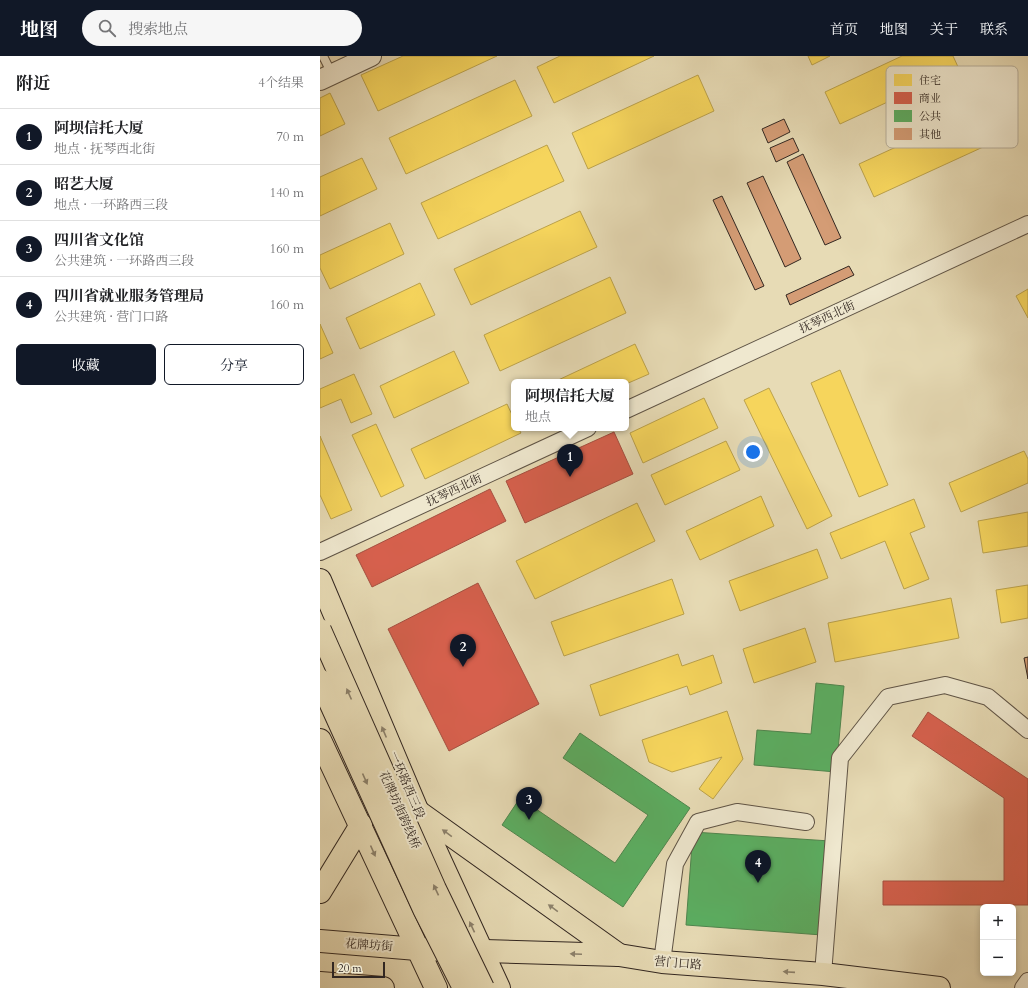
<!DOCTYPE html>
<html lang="zh">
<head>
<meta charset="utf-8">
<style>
	:root { --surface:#fff; --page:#f6f6f6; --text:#202124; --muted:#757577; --line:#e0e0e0; --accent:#111827 }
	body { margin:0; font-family:Cardo,"Noto Serif SC",serif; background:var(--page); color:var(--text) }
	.controls { position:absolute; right:12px; bottom:12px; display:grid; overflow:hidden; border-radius:6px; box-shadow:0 2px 6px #0003 }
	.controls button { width:36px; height:36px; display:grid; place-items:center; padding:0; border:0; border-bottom:1px solid var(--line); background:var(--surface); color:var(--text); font:20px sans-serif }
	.scale { position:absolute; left:12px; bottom:10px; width:53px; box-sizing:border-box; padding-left:4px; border:2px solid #322721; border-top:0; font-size:11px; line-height:14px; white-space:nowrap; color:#322721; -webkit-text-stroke:3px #efe8cf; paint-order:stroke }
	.you { position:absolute; left:433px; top:396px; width:14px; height:14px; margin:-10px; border:3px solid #fff; border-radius:50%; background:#1a73e8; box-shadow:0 0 0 6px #1a73e833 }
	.badge { display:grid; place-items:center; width:26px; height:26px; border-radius:50%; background:var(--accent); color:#fff; font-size:13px; font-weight:700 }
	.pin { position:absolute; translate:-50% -33px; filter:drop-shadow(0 1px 2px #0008) }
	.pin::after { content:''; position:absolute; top:21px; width:14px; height:12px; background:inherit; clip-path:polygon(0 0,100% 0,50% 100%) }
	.popup { position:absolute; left:191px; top:323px; width:118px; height:52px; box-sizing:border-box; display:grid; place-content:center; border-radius:6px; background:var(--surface); filter:drop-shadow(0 1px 3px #0005); font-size:13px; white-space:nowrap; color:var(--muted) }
	.popup b { font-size:15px; color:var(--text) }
	.popup::after { content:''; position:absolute; left:50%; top:100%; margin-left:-8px; border:8px solid transparent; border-top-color:var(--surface) }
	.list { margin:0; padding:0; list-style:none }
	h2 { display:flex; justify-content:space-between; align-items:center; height:52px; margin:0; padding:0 16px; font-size:17px }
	h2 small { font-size:13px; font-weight:400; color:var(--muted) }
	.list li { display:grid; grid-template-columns:26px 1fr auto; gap:12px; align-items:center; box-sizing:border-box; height:56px; padding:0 16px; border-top:1px solid var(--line) }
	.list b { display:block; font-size:15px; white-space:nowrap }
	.list p { margin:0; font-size:13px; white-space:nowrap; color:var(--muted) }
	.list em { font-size:13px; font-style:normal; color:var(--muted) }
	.actions { display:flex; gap:8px; padding:12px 16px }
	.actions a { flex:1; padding:9px 0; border:1px solid var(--accent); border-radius:6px; text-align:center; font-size:14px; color:var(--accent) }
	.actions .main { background:var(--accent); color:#fff }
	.icon { flex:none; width:22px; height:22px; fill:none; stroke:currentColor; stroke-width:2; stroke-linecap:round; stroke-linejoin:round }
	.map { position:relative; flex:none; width:708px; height:932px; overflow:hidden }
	header { display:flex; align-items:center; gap:24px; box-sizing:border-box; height:56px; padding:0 20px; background:var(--accent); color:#fff }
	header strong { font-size:19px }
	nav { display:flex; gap:22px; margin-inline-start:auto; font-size:14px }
	.search { width:280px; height:36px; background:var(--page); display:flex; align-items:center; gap:10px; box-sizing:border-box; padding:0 14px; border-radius:22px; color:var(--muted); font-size:15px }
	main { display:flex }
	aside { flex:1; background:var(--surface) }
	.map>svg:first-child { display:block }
	.homes { fill:#f6d55c; stroke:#bba14a }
	.shops { fill:#d6604d; stroke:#a54f40 }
	.public { fill:#5aae61; stroke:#4e864e }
	.building { fill:#d49c75; stroke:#322721 }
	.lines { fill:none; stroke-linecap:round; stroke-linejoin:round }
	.service-casing { stroke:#5f5446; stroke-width:10 }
	.minor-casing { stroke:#5f5446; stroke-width:18 }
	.tertiary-casing { stroke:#5f5446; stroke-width:22 }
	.primary-casing { stroke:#322721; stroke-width:24 }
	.trunk-casing { stroke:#322721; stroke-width:24 }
	.service { stroke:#efe8cf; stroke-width:8 }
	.minor { stroke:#efe8cf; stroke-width:16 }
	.tertiary { stroke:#efe8cf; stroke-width:20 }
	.primary { stroke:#e7dbb5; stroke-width:22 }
	.trunk { stroke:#e7dbb5; stroke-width:22 }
	.primary-bridge-casing { stroke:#322721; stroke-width:24; stroke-linecap:butt }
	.primary-bridge { stroke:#e7dbb5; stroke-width:22 }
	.oneway { fill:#8c816b }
	.labels { text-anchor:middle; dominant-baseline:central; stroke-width:4; stroke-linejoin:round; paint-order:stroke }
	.street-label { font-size:12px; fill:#322721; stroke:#efe8cf }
	.key { fill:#efe8cf; stroke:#b6ae9b; stroke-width:1 }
	.key-label { font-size:11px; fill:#322721 }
</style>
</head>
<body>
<header>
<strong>地图</strong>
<div class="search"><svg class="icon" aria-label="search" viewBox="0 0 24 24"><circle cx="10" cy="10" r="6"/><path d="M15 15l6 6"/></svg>搜索地点</div>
<nav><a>首页</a><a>地图</a><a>关于</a><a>联系</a></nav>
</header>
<main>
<aside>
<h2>附近<small>4个结果</small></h2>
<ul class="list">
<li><span class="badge">1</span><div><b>阿坝信托大厦</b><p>地点 · 抚琴西北街</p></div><em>70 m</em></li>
<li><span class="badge">2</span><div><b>昭艺大厦</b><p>地点 · 一环路西三段</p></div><em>140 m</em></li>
<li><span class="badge">3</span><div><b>四川省文化馆</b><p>公共建筑 · 一环路西三段</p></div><em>160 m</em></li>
<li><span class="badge">4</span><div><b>四川省就业服务管理局</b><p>公共建筑 · 营门口路</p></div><em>160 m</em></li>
</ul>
<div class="actions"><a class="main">收藏</a><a>分享</a></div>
</aside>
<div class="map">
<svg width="708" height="932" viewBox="0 0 708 932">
	<rect width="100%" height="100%" fill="#e7dbb5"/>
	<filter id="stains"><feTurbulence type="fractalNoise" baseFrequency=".005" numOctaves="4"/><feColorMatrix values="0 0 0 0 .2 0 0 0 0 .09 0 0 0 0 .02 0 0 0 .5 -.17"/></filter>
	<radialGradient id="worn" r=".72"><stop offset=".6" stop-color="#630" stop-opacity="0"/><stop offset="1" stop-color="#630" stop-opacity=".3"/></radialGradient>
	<g class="homes">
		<polygon points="83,0 177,0 58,55 41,19"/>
		<polygon points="240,0 334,0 234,47 217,11"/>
		<polygon points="488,0 510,0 492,9"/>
		<polygon points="582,0 633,0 639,13 520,68 505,36"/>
		<polygon points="378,19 394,55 268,113 252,77"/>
		<polygon points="195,24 212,60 86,118 69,82"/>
		<polygon points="10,37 25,68 0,80 0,42"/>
		<polygon points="659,53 674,86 554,141 539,108"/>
		<polygon points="227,89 244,125 118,183 101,147"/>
		<polygon points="42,102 57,133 0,160 0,121"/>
		<polygon points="260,155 277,191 151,249 134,213"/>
		<polygon points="70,167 84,198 10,233 0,212 0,199"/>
		<polygon points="290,221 306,257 180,315 164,279"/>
		<polygon points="100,227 115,259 40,293 26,262"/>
		<polygon points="708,233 708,262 696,240"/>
		<polygon points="0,268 13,297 0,303"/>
		<polygon points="315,288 329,318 306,328 306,326 234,326"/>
		<polygon points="134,295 149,327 74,362 60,330"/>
		<polygon points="520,314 568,429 539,441 491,327"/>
		<polygon points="34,318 52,358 31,367 21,343 0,352 0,333"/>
		<polygon points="449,332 512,460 487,473 424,344"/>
		<polygon points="384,342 398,372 323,407 310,377"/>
		<polygon points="187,348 194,363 194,372 198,372 201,377 105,423 91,393"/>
		<polygon points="56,368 84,430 61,441 32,379"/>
		<polygon points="0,380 32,454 11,463 0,439"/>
		<polygon points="406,385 420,414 345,449 331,419"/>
		<polygon points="704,395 708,403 708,427 641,456 629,427"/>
		<polygon points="441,440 454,470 380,504 366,475"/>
		<polygon points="594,443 605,471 590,477 609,523 584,533 565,485 521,503 510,477"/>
		<polygon points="317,447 335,485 215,543 196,505"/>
		<polygon points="708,456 708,490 663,497 658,465"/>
		<polygon points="497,493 508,522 420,555 409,525"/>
		<polygon points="352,523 364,558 244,600 231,566"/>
		<polygon points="708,529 708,562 681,567 676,534"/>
		<polygon points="631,542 639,582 515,606 508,567"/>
		<polygon points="485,572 496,606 434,627 423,593"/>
		<polygon points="358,598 362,610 393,599 402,627 370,639 367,630 280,660 270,629"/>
		<polygon points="407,655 423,703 393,743 379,733 402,701 352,716 329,706 322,684"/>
	</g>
	<g class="shops">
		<polygon points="294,376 313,418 205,467 186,425"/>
		<polygon points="170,433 186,465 52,531 36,499"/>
		<polygon points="158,527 219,648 129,695 68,573"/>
		<polygon points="608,656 708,723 708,849 563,849 563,825 684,825 684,742 592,680"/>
	</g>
	<g class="public">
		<polygon points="496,627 524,630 516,716 434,709 437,674 491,678"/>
		<polygon points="260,677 370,752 303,851 182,769 200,742 295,807 328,759 243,702"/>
		<polygon points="373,776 510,785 502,879 366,869"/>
	</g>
	<g class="building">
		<polygon points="464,63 470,76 448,87 442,73"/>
		<polygon points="473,82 479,95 456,106 450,92"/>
		<polygon points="483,98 521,182 505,189 467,106"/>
		<polygon points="443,120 481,203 465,211 427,127"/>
		<polygon points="402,140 444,230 435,234 393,144"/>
		<polygon points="529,210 534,219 470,249 466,239"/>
		<polygon points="708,601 708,623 704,602"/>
	</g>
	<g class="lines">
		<defs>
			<polyline id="service" points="3,0 12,18"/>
			<g id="minor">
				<polyline points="306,354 708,168"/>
				<polyline points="0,496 268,372"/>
				<polyline points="342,906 355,808 378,766 417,756 486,766"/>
				<polyline points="503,918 520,702 568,641 625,629 668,641 708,674"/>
				<polyline points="703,932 708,925"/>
			</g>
			<polyline id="tertiary" points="0,24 51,0"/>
			<g id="primary">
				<polyline points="0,524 98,756 179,932"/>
				<polyline points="0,684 116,932"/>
				<polyline points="100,757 299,899"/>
				<polyline points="0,836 41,769"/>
				<polyline points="0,885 97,893"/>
				<polyline points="0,927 63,932"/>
			</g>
			<polyline id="trunk" points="97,893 299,899 342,906 503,918 619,932"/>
		</defs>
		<use href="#service" class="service-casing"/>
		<use href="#minor" class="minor-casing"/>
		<use href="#tertiary" class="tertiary-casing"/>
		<use href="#primary" class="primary-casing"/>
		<use href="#trunk" class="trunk-casing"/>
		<use href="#service" class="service"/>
		<use href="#minor" class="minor"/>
		<use href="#tertiary" class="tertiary"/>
		<use href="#primary" class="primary"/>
		<use href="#trunk" class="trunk"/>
		<defs>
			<g id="primary-bridge">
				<polyline points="0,574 115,833 163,932"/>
				<polyline points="0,624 104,853 144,932"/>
			</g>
		</defs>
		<use href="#primary-bridge" class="primary-bridge-casing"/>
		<use href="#primary-bridge" class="primary-bridge"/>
	</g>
	<defs><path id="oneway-solid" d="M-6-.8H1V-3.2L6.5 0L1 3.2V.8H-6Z"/></defs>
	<g class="oneway">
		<use href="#oneway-solid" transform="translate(29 638) rotate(-114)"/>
		<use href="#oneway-solid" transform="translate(64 676) rotate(-113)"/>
		<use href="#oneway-solid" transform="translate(45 723) rotate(66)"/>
		<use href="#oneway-solid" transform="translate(127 777) rotate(-144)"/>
		<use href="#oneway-solid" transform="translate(53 795) rotate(66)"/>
		<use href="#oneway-solid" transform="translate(116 834) rotate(-115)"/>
		<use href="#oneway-solid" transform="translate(233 852) rotate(-144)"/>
		<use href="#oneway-solid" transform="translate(152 871) rotate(-115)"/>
		<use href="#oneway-solid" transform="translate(256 898) rotate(-178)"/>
		<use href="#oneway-solid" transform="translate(469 916) rotate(-176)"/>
	</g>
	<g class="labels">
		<g class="street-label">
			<text transform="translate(507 261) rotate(-25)">抚琴西北街</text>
			<text transform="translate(134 434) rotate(-25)">抚琴西北街</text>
			<text transform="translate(87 729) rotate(67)">一环路西三段</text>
			<text transform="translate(80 754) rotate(66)">花牌坊街跨线桥</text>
			<text transform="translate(49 889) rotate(4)">花牌坊街</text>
			<text transform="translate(358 907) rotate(5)">营门口路</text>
		</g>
	</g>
	<rect x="566" y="10" width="132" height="82" rx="6" class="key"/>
	<rect x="574" y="18" width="18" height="12" fill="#f6d55c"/>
	<rect x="574" y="36" width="18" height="12" fill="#d6604d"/>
	<rect x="574" y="54" width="18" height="12" fill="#5aae61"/>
	<rect x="574" y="72" width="18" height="12" fill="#d49c75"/>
	<g class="key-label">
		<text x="599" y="28">住宅</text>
		<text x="599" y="46">商业</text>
		<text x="599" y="64">公共</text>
		<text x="599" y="82">其他</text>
	</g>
	<rect width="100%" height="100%" filter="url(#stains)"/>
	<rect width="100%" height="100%" fill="url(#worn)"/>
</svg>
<div class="controls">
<button>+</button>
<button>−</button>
</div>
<div class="scale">20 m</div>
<div class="you"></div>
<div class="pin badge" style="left:250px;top:421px">1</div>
<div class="popup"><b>阿坝信托大厦</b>地点</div>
<div class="pin badge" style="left:143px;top:611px">2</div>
<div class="pin badge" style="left:209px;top:764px">3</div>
<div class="pin badge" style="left:438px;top:827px">4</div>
</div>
</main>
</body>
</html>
